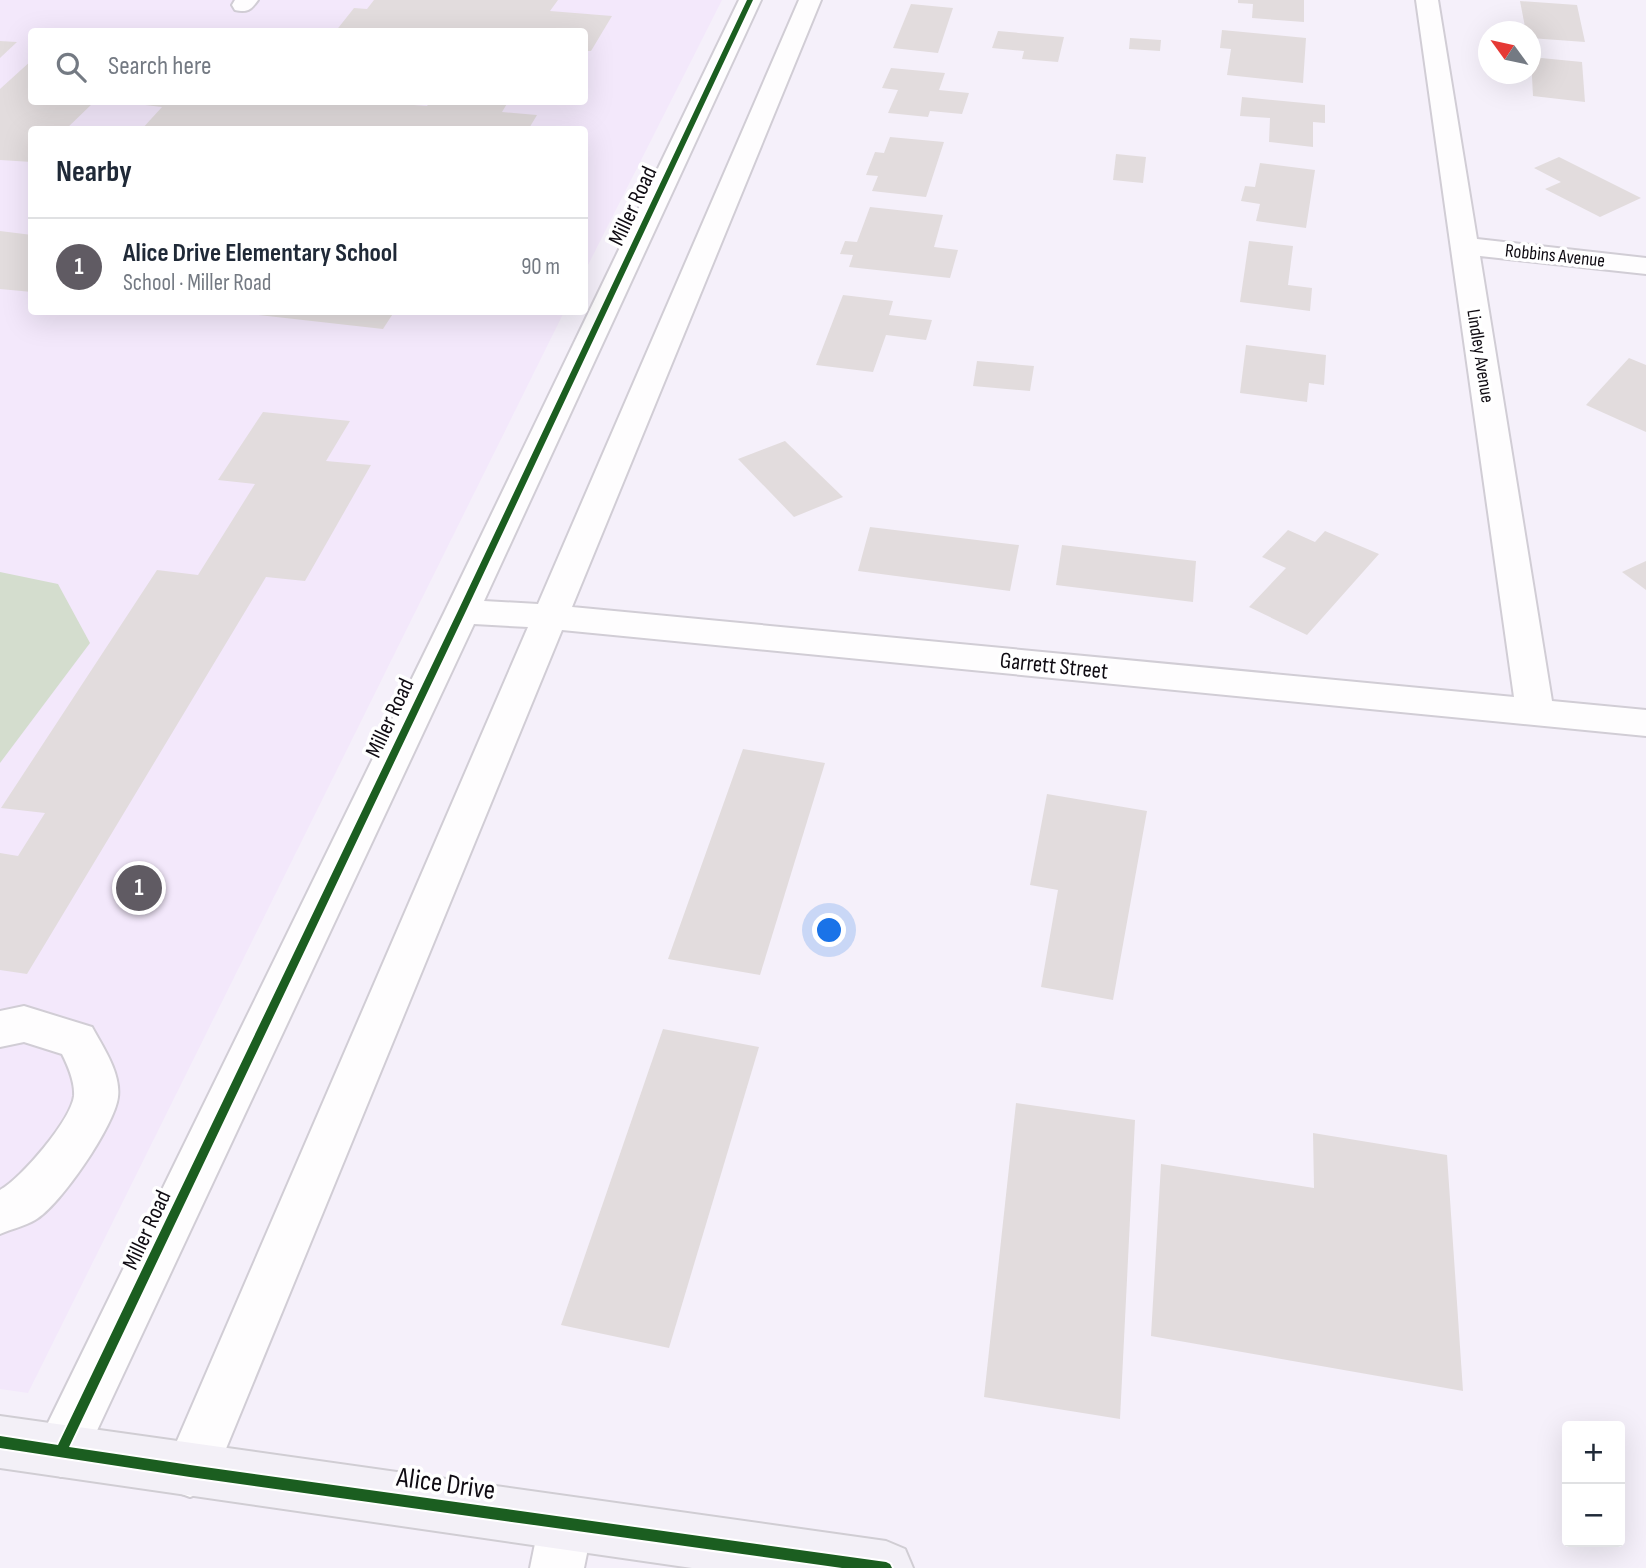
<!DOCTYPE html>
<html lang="en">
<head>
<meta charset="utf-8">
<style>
	:root { --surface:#fff; --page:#f6f6f7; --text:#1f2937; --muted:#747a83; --line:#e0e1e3; --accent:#605b63 }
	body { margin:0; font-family:"Sofia Sans Condensed",sans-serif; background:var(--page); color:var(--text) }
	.controls { position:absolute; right:21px; bottom:21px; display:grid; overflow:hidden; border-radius:7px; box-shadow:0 7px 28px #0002 }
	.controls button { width:63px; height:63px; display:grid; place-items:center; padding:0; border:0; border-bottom:2px solid var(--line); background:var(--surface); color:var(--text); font:35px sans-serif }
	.compass { position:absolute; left:1478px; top:21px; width:63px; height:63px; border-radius:50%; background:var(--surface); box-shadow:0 7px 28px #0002; rotate:303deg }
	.you { position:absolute; left:830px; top:931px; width:24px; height:24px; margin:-18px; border:5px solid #fff; border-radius:50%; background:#1a73e8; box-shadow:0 0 0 10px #1a73e833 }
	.badge { display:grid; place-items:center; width:46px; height:46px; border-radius:50%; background:var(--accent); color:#fff; font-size:23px; font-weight:700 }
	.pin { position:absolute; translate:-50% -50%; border:4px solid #fff; box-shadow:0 2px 7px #0006 }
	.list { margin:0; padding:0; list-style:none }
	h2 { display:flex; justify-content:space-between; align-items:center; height:91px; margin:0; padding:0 28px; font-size:30px }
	h2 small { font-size:23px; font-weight:400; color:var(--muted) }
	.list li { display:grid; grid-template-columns:46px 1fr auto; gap:21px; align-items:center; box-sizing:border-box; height:98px; padding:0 28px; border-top:2px solid var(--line) }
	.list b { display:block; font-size:26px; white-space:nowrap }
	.list p { margin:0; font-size:23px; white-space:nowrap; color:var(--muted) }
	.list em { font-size:23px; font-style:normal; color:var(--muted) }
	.icon { flex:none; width:38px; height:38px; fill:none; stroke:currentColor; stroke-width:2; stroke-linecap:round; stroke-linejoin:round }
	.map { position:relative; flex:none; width:1646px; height:1568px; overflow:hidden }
	.search { position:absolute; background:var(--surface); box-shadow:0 7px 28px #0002; left:28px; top:28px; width:560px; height:77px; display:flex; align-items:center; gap:18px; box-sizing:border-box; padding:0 24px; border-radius:7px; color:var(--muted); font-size:26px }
	.panel { position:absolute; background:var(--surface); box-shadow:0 7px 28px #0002; left:28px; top:126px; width:560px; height:189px; border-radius:7px }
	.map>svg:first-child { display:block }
	.built { fill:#f3e8fb; fill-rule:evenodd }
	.green { fill:#d4ddce }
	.building { fill:#e2dcdd }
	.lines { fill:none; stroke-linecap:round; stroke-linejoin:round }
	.minor-casing { stroke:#d1cdd5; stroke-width:4 }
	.major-casing { stroke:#d0cdd3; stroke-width:4 }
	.minor { fill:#fefdfe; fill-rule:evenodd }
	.major { fill:#f3f0f7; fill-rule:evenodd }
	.cycleway-casing { stroke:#fff; stroke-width:4 }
	.cycleway { fill:#1b5e20; fill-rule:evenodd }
	.labels { text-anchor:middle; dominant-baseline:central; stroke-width:7; stroke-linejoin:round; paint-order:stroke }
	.far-street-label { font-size:19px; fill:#0f0b12; stroke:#fff }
	.street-label { font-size:23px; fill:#0f0b12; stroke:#fff }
	.near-street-label { font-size:28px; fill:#0f0b12; stroke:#fff }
</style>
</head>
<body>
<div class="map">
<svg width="1646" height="1568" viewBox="0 0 1646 1568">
	<rect width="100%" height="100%" fill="#f5f0fa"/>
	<path class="built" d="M0,0h722l-137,271 -1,-141h-552v182h532l-536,1081 -28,-4zM32,32h552v70h-552z"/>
	<polygon class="green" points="0,572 58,584 90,643 0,763"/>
	<g class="building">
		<polygon points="374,0 558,0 550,11 612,16 591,51 584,51 584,32 335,32 354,8 367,9"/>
		<polygon points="1238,0 1304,0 1304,22 1252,18 1253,4 1238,3"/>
		<polygon points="1520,1 1577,5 1585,42 1530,38 1530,32 1526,32"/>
		<polygon points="911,4 953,8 938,53 893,48"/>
		<polygon points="1222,30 1306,38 1303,83 1227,75 1231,49 1220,48"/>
		<polygon points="998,31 1064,37 1058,62 1022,59 1024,51 992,48"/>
		<polygon points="1130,38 1161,40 1160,51 1129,49"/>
		<polygon points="0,41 17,42 0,58"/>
		<polygon points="1531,57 1582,62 1585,102 1533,96"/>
		<polygon points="32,60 32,102 94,102 65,130 32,130 32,162 0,160 0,89"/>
		<polygon points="891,68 945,73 939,90 969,93 962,114 930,111 928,117 888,113 898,90 882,88"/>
		<polygon points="1242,97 1325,105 1325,123 1313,122 1313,147 1269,142 1270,118 1240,116"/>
		<polygon points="120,102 374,102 427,106 430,102 508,102 502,112 537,115 528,130 141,130 162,107"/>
		<polygon points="890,137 944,142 926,197 872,191 878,176 866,175 875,152 884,153"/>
		<polygon points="1116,154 1146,157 1143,183 1113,180"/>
		<polygon points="1559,157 1641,198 1600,217 1545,189 1561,182 1534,168"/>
		<polygon points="1260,163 1315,170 1306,228 1256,221 1260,204 1241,201 1245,186 1255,187"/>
		<polygon points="870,207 943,215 934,247 958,250 950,278 849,267 853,255 840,254 845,241 857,242"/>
		<polygon points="0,231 32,235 32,292 0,289"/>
		<polygon points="1249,241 1293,246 1288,285 1312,288 1310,311 1240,302"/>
		<polygon points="843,295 893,301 889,315 932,320 926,340 886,335 873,372 816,365"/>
		<polygon points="232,312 394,312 383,329"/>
		<polygon points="1246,345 1326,355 1324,385 1309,383 1307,402 1240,393"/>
		<polygon points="1629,358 1646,365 1646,432 1586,405"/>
		<polygon points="977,361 1034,366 1030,391 973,386"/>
		<polygon points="263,412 350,421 326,461 371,465 305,581 266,577 27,974 0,970 0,853 18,856 45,813 1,808 157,570 198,575 255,484 218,480"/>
		<polygon points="785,441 843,497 794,517 738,459"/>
		<polygon points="870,527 1019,545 1010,591 858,571"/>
		<polygon points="1288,530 1315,542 1325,531 1379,554 1307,635 1249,607 1286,568 1262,557"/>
		<polygon points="1062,545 1196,561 1193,602 1056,585"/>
		<polygon points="1646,561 1646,590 1622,572"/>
		<polygon points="743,749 825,763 760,975 668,959"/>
		<polygon points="1047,794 1147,811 1113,1000 1041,987 1058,890 1030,885"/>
		<polygon points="663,1029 759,1047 669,1348 561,1325"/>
		<polygon points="1016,1103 1135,1120 1120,1419 984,1397"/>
		<polygon points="1313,1133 1447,1155 1463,1391 1151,1336 1161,1164 1314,1188"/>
	</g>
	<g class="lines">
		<defs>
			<g id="minor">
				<path d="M235,0h23c-7,10 -11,13 -23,10l-3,-5z"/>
				<polygon points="739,0 761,0 484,601 538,604 799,0 821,0 572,607 1514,697 1416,0 1438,0 1477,239 1646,258 1646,274 1480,256 1552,701 1646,710 1646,736 562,630 209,1490 190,1497 171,1490 164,1471 528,627 474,624 79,1469 61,1477 43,1469 35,1451 43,1433 445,611"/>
				<path d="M24,1006l68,21c11,20 29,46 26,70 -3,28 -58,109 -83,123 -10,6 -24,9 -35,14v-44c21,-11 71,-70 74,-94 1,-14 -6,-30 -12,-42l-38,-12 -24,5v-36z"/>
				<polygon points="566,1497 585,1505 593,1524 584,1568 530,1568 539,1524 547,1505"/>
			</g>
			<polygon id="major" points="0,1416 886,1541 905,1549 913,1568 692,1568 0,1468"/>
		</defs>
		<use href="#minor" class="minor-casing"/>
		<use href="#major" class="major-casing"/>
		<use href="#minor" class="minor"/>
		<use href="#major" class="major"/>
		<defs>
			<polygon id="cycleway" points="747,0 753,0 466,611 69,1447 190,1465 886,1562 890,1564 892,1568 842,1568 190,1477 0,1448 0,1436 58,1445 458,611"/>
		</defs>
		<use href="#cycleway" class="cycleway-casing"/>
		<use href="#cycleway" class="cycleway"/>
	</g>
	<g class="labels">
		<g class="far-street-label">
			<text transform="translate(1555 256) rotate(6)">Robbins Avenue</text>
			<text transform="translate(1480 356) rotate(81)">Lindley Avenue</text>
		</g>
		<g class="street-label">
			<text transform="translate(633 206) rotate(-65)">Miller Road</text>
			<text transform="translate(1054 666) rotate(6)">Garrett Street</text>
			<text transform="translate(390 718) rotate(-65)">Miller Road</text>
			<text transform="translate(147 1230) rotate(-65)">Miller Road</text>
		</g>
		<g class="near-street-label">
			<text transform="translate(446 1484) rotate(8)">Alice Drive</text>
		</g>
	</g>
</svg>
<div class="controls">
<button>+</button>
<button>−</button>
</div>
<svg class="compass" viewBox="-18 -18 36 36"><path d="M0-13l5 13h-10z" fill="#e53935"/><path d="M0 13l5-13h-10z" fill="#747a83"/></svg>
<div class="you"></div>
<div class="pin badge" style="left:139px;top:888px">1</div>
<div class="search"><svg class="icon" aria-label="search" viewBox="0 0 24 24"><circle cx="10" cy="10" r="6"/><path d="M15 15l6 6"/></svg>Search here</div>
<section class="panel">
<h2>Nearby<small></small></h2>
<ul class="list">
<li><span class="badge">1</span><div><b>Alice Drive Elementary School</b><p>School · Miller Road</p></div><em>90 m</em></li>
</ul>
</section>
</div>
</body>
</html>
